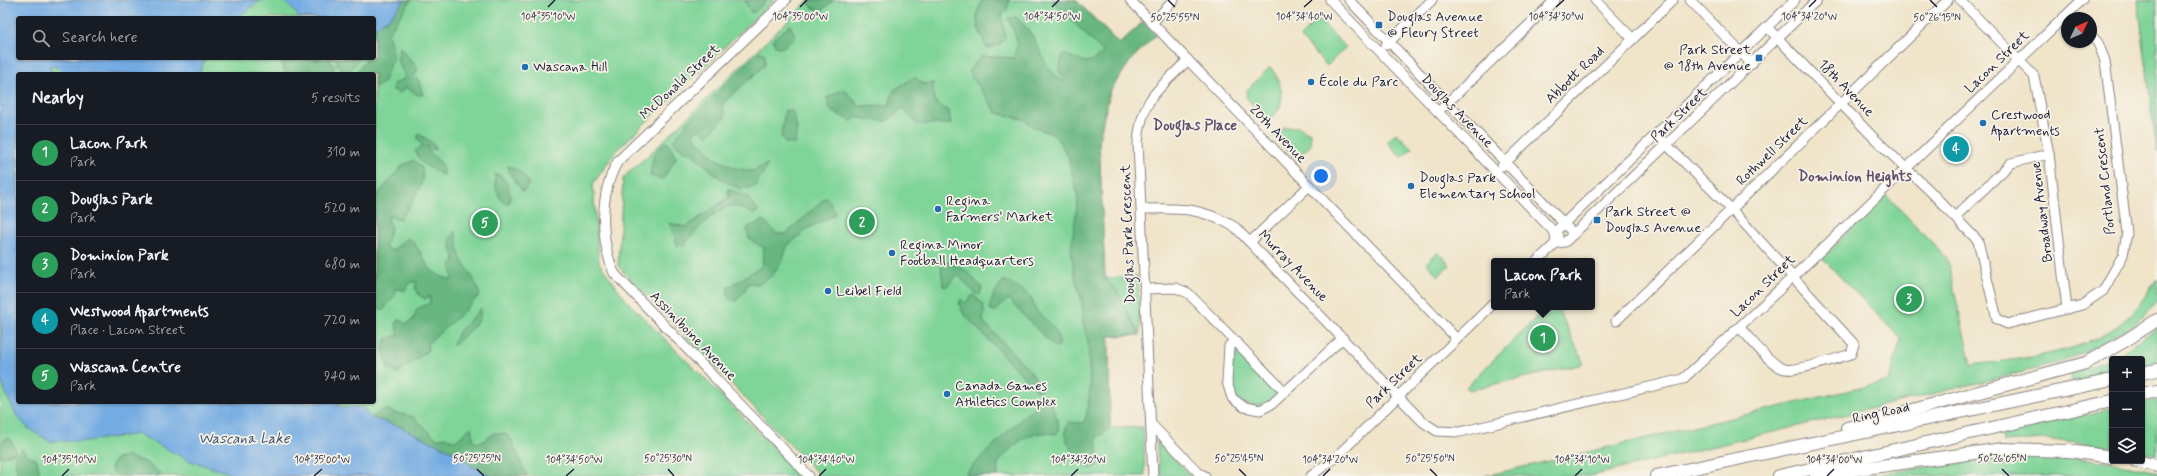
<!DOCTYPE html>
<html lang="en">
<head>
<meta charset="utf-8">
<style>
	:root { --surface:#171b24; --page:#242831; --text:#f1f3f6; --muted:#9ea1a6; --line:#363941; --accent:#1a73e8 }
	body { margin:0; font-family:Mynerve,sans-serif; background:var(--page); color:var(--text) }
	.controls { position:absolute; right:12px; bottom:12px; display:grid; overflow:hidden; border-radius:4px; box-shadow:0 1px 3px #0004 }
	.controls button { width:36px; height:36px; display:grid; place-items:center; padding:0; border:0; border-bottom:1px solid var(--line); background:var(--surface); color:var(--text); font:20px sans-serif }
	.compass { position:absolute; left:2061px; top:12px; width:36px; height:36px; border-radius:50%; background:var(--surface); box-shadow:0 1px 3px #0004; rotate:46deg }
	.you { position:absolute; left:1321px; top:176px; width:14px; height:14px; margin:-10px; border:3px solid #fff; border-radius:50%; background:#1a73e8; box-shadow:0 0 0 6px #1a73e833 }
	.badge { display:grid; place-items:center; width:26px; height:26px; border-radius:50%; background:var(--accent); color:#fff; font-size:13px; font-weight:700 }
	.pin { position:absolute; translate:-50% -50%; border:2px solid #fff; box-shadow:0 1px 4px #0006 }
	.popup { position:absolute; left:1491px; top:258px; width:104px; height:52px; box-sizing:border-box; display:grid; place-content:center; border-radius:4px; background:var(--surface); filter:drop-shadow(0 1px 3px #0005); font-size:13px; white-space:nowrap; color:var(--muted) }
	.popup b { font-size:15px; color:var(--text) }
	.popup::after { content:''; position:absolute; left:50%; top:100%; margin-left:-8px; border:8px solid transparent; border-top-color:var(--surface) }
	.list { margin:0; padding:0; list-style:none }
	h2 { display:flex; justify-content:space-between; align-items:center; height:52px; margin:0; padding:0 16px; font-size:17px }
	h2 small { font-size:13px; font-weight:400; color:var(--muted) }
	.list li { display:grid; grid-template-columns:26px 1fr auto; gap:12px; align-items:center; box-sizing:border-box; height:56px; padding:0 16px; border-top:1px solid var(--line) }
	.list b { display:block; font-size:15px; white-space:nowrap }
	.list p { margin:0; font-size:13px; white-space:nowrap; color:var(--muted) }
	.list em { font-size:13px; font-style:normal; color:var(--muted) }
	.icon { flex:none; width:22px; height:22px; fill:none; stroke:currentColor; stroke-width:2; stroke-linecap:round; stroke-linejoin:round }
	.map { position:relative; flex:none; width:2157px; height:476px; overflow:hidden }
	.search { position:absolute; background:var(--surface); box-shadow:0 1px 3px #0004; left:16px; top:16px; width:360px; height:44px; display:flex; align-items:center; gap:10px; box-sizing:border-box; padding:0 14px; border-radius:4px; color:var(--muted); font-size:15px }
	.panel { position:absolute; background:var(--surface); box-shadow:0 1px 3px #0004; left:16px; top:72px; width:360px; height:332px; border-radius:4px }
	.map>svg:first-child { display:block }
	.green { fill:#7fd498; stroke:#507b6a; fill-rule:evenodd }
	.forest { fill:#67b680; stroke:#446c5e }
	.water { fill:#73abe2; stroke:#4a668e }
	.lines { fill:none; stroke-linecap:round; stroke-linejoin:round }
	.minor-casing { stroke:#898382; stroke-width:11 }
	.highway-casing { stroke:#898382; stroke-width:14 }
	.minor { stroke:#fff; stroke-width:9 }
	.highway { stroke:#fff; stroke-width:12 }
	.ticks { fill:none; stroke:#22223b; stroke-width:1.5 }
	.poi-dot { fill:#1f6fb2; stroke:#f7f3e8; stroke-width:1.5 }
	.labels { text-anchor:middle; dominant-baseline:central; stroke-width:3.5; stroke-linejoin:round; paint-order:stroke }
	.poi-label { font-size:14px; fill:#22223b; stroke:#f7f3e8; text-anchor:start }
	.street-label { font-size:14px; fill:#22223b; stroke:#f7f3e8 }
	.neighbourhood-label { font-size:15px; font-weight:bold; fill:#614e6d; stroke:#f7f3e8 }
	.water-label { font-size:15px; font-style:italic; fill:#3e5275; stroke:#f7f3e8 }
	.ticks-label { font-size:10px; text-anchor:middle; fill:#22223b; stroke:#f7f3e8; stroke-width:3.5; stroke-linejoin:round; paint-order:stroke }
</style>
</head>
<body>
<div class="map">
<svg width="2157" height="476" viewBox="0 0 2157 476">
	<rect width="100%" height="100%" fill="#f7f3e8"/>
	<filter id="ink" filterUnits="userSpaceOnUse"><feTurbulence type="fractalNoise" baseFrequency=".025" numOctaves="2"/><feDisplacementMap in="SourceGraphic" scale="8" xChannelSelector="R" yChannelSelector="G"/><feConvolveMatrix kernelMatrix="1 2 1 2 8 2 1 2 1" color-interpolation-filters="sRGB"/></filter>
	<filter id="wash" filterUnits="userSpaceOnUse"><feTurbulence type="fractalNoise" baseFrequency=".012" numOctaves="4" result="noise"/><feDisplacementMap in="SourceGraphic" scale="16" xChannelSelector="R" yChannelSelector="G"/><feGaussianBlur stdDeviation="0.9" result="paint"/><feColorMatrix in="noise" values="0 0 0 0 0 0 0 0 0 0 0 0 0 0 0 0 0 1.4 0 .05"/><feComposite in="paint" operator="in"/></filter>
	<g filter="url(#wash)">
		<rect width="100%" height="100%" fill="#f0e4c9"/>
		<g class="green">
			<path d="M0,0h774l-159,152 -22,32 6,79 28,38 175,175h-802zM18,18h356v40h-356zM18,74h356v328h-356z"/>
			<polygon points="809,0 1076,0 1119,44 1143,22 1156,35 1131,60 1110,91 1099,139 1105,278 1138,276 1140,335 1108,336 1110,428 1143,427 1145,476 820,476 618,266 623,178 656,148"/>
			<polygon points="2138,0 2157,0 2157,152"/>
			<polygon points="1318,19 1346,47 1327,66 1300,37"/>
			<path d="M1270,67c12,14 19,40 0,51h-5l-19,-21 1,-7z"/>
			<polygon points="1285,127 1299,127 1310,133 1311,145 1299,156 1294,156 1274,135"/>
			<polygon points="1396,133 1412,148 1402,158 1387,142"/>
			<path d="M1886,195l61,63 24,107c53,-7 115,-10 156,-47 12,-10 21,-27 30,-39v24l-23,22 -51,28 -39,14 -454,109h-105l404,-95 12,-42 -79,-81z"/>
			<polygon points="1438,252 1450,265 1438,276 1426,263"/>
			<polygon points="1547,307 1565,307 1560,312 1584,364 1469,390 1466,387"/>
			<path d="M2157,326v37l-15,3v-7h-30v14l-40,9 -1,-8c30,-11 62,-24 86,-48z"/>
			<path d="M1234,348l47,43c-17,17 -26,20 -48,6l-4,-15z"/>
			<polygon points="2157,400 2157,456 2142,452 2142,403"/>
			<polygon points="2112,409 2112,447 2042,439 2004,442 2002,432"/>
			<polygon points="1156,440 1191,476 1160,476"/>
			<path d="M2045,455c38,2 75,8 112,17v4h-299l148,-19z"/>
		</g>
		<g class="forest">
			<polygon points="405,0 411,0 388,34 394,54 383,83 375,88 374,74 359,74 358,71 367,58 374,58 374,30 379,24 389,18"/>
			<polygon points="747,0 767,0 754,13 751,12 745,2"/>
			<polygon points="809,0 834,0 821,11 812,7 808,1"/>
			<path d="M983,0h26l-2,10 -5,4 3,24 -7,8 -11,2c-8,-18 -16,-29 -4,-48z"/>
			<path d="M1052,0h24l43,44 24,-22 13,13 -25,25 -21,31 -11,48 6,139 11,11 24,46 -31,1 1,93 -13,8c-2,10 3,19 0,29l-8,2c-12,-13 -30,-26 -21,-46l15,1 3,-6 4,-26 -2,-50 -5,-18 -1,-22 -7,-24 -4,-28 7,-50 -10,-43 -13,-21 -24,-9 -5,-6 -29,-7 -29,-42 14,-15 32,2 4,-16 -10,-24 8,-1c6,6 13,13 17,20 8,14 16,41 33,45l-7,-11 4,-17c17,5 24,15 40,-2z"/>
			<polygon points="790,25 796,37 782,48 775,46 773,39"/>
			<polygon points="400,47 418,69 414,77 419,81 423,95 416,94 407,87 399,93 392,89 394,83 404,79 404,74 397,60"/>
			<polygon points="759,51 765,54 765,65 722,104 725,117 708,135 699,129 693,133 699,144 703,144 714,158 735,168 752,171 768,164 755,187 740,189 720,178 689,151 684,151 673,141 688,122"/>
			<polygon points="279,58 309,58 319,61 316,58 360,58 346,74 337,64 337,58 328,61 335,66 331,74 316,74 313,71 308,74 286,74"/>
			<polygon points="915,77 923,84 933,83 934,101 949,112 951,124 917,124 903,108 887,121 856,118 852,121 831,111 827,98 844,89 859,106 889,105 894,90"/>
			<polygon points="785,110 792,110 797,128 795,144 785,143 781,136"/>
			<polygon points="419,134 435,145 435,150 426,146 432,155 441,163 444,176 422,163 415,151 423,146 417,138"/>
			<polygon points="665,142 669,144 676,158 663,179 650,176 654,154"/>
			<path d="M414,160c2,2 5,5 7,7 8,14 -13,41 -21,52l-12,-3 3,12 -6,19 7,4 16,-13c21,16 10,34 45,42l-2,-15 4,-5c-3,-10 -8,-20 0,-29l5,26 13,21 7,16c-16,19 -35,33 -53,50l1,6 -30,23 -10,-4 -5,-20 3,-10 13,-4 -3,-11 3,-5 7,5 7,-4 4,-11 13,-6v-7l-5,3 -6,-4 -4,-7 2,-6h-6l-6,8 -9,-1 -1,6 -12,15 -9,-5v-106l28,-33z"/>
			<path d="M508,166c11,4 15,7 21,18l-6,8 -13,-18z"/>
			<path d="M495,174c11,1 18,20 14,29h-5c-8,-9 -9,-18 -9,-29z"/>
			<path d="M728,189l19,8 11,13 -3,4c-7,-2 -14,-7 -21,-8 -16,-2 -42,29 -50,40l-7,-1 -8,-22 17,4 43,-30z"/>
			<polygon points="826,197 836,212 834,215 809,228 787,246 783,259 773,275 759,284 748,283 745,291 736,301 729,299 727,288 762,266 764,248 749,239 747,228 764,220 776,234 786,234"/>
			<polygon points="950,262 968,272 982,288 980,295 975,293 958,275 946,287 943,286 941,265"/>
			<path d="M1004,280c9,4 19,9 26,17 3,4 4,10 7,14 10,11 23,18 22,35l-4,2 -47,-49 -14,14 -5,-5 5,-14z"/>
			<path d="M973,295c10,6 13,15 10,26l47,50 11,15 -1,4h-4l-73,-77 -4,-10 2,-4 4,4z"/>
			<path d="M481,308l-2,13 -26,25c-1,-10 21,-30 28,-38z"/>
			<path d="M1045,396c8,10 13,21 14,34l-3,4c-8,-1 -17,-2 -25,1 -8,2 -30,21 -33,29 -1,4 0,8 0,12h-30l-2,-4z"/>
			<polygon points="386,409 395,413 412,416 437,439 445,437 456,441 471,427 474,442 481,443 494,433 506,434 511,440 527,476 491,476 470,465 458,454 400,427 372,418 380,411"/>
			<polygon points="7,438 10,439 15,448 15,453 0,457 0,442"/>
			<polygon points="22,449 29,456 37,460 40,476 17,475 15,456"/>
			<polygon points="128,457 145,462 160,473 160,476 118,476 111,471 112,464 116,459"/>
		</g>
		<g class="water">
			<polygon points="0,0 261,0 236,18 18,18 18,58 205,58 199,74 64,74 57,67 49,66 53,74 18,74 18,402 340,402 338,404 341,408 363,407 367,415 372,418 400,427 458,454 470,465 491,476 238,476 188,460 138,434 86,441 49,441 28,428 17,416 7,396 0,378 2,343 0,300"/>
			<polygon points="279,0 405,0 389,18 379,24 374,30 374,18 300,18 287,3"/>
		</g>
	</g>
	<g filter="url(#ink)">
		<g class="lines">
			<defs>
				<g id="minor">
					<path d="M786,0l-168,161c-19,33 -18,78 -4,112l195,203"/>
					<polyline points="1130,0 1457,339"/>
					<polyline points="1330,0 1558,236"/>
					<polyline points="1349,0 1574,234"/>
					<polyline points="1595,0 1633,39"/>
					<polyline points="1690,0 1752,64"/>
					<polyline points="1960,0 2034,76 2049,154 2067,309"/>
					<polyline points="1152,23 1174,0"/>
					<polyline points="1767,27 1873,137 1930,191 1978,241 1997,319 2007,324 2082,305 2103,291 2123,255 2127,233 2105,61 2098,43 2091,35"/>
					<polyline points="1386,45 1432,0"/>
					<polyline points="1443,107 1555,0"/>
					<path d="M1657,135l75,75 122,134 -3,10c-13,4 -54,18 -66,15 -13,-2 -35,-31 -45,-41"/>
					<polyline points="1502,166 1673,0"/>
					<path d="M1142,209c39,-1 57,-2 93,18l188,195 14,9 23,1 223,-53 111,-103 288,-276"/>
					<polyline points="1955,217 2011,163 2049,154"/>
					<polyline points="1250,242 1309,186"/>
					<polyline points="1556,243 1555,232 1795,0"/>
					<polyline points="1537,261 1556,243 1565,242 1817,0"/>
					<polyline points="1144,289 1176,288 1188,293 1285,392"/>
					<polyline points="1616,321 1948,0"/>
					<polyline points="1234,341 1229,346 1227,382 1232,398 1244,407 1260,410 1272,404 1343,338"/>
					<polyline points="1151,424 1199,473 1205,476"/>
					<path d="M1153,476l-15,-334c4,-45 20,-52 50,-82"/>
					<polyline points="1311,476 1336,457 1494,303"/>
				</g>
				<g id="highway">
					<polyline points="2142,373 2157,370"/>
					<polyline points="2142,394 2157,391"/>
					<polyline points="1847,428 2086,363 2128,339 2157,320"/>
					<polyline points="2136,461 2157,466"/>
					<polyline points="1816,475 2003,449 2069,451 2112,457"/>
					<polyline points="1656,476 2112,380"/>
					<polyline points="1779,476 2112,401"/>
				</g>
			</defs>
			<use href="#minor" class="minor-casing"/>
			<use href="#highway" class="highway-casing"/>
			<use href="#minor" class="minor"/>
			<use href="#highway" class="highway"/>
		</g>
	</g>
	<path class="ticks" d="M1168,0l7,7M1930,0l7,7M548,7l7,-7M800,7l7,-7M1052,7l7,-7M1304,7l8,-7M1556,7l8,-7M1809,7l7,-7M477,469l7,7M668,469l6,7M1239,469l7,7M1430,469l7,7M2002,469l7,7M62,476l7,-7M314,476l8,-7M566,476l8,-7M819,476l7,-7M1071,476l7,-7M1323,476l7,-7M1575,476l7,-7M1827,476l7,-7"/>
	<g class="poi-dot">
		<rect x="1375" y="21" width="8" height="8" rx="2"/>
		<rect x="1755" y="54" width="8" height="8" rx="2"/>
		<circle cx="525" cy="67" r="4"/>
		<circle cx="1311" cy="82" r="4"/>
		<circle cx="1983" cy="123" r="4"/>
		<circle cx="1411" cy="186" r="4"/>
		<circle cx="938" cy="209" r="4"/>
		<rect x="1593" y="216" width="8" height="8" rx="2"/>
		<circle cx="892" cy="253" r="4"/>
		<circle cx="828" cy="291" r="4"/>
		<circle cx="947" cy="394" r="4"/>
	</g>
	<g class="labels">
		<g class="poi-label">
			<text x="1387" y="17">Douglas Avenue<tspan x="1387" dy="16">@ Fleury Street</tspan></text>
			<text x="1751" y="50" text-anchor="end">Park Street<tspan x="1751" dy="16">@ 18th Avenue</tspan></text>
			<text x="533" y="67">Wascana Hill</text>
			<text x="1319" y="82">École du Parc</text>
			<text x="1991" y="115">Crestwood<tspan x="1991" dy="16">Apartments</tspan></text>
			<text x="1419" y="178">Douglas Park<tspan x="1419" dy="16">Elementary School</tspan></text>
			<text x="946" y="201">Regina<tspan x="946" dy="16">Farmers' Market</tspan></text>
			<text x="1605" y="212">Park Street @<tspan x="1605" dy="16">Douglas Avenue</tspan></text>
			<text x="900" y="245">Regina Minor<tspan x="900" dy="16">Football Headquarters</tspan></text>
			<text x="836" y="291">Leibel Field</text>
			<text x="955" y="386">Canada Games<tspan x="955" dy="16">Athletics Complex</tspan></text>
		</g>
		<g class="street-label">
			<text transform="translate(1997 62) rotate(-44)">Lacon Street</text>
			<text transform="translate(1575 75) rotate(-44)">Abbott Road</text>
			<text transform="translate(680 82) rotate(-43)">McDonald Street</text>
			<text transform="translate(1846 88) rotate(46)">18th Avenue</text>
			<text transform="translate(1457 111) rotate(46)">Douglas Avenue</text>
			<text transform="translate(1679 115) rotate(-44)">Park Street</text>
			<text transform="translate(1278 134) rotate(46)">20th Avenue</text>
			<text transform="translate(1772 151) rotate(-44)">Rothwell Street</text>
			<text transform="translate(2105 181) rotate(-96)">Portland Crescent</text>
			<text transform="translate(2042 212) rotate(-97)">Broadway Avenue</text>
			<text transform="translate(1128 234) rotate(-92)">Douglas Park Crescent</text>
			<text transform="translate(1293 266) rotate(46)">Murray Avenue</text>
			<text transform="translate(1763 286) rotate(-44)">Lacon Street</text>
			<text transform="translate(693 336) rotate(46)">Assiniboine Avenue</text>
			<text transform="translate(1394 381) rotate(-44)">Park Street</text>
			<text transform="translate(1881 413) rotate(-12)">Ring Road</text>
		</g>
		<g class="neighbourhood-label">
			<text x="1195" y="126">Douglas Place</text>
			<text x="1855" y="177">Dominion Heights</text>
		</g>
		<g class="water-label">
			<text x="244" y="439">Wascana Lake</text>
		</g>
	</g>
	<g class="ticks-label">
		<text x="548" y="20">104°35'10"W</text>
		<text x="800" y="20">104°35'00"W</text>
		<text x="1052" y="20">104°34'50"W</text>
		<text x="1304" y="20">104°34'40"W</text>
		<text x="1556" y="20">104°34'30"W</text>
		<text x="1809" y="20">104°34'20"W</text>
		<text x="1175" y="21">50°25'55"N</text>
		<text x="1937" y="21">50°26'15"N</text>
		<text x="477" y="462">50°25'25"N</text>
		<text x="668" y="462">50°25'30"N</text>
		<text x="1239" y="462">50°25'45"N</text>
		<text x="1430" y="462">50°25'50"N</text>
		<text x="2002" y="462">50°26'05"N</text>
		<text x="69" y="463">104°35'10"W</text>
		<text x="322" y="463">104°35'00"W</text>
		<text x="574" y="463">104°34'50"W</text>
		<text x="826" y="463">104°34'40"W</text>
		<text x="1078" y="463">104°34'30"W</text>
		<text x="1330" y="463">104°34'20"W</text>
		<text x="1582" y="463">104°34'10"W</text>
		<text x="1834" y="463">104°34'00"W</text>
	</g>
</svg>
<div class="controls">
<button>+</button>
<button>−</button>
<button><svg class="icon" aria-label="layers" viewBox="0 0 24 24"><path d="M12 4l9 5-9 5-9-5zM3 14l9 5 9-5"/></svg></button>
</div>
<svg class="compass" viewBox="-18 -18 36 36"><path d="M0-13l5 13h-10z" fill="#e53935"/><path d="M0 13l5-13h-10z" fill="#9ea1a6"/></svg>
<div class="you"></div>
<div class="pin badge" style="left:1543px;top:338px;background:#2e9e5b">1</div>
<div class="popup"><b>Lacon Park</b>Park</div>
<div class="pin badge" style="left:862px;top:222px;background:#2e9e5b">2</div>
<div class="pin badge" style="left:1909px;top:299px;background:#2e9e5b">3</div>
<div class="pin badge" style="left:1956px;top:149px;background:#0f9aa8">4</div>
<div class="pin badge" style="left:485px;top:223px;background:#2e9e5b">5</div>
<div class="search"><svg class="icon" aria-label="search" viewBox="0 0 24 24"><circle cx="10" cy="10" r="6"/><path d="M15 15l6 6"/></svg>Search here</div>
<section class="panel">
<h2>Nearby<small>5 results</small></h2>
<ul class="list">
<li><span class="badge" style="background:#2e9e5b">1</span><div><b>Lacon Park</b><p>Park</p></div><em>310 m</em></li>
<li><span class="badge" style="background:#2e9e5b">2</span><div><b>Douglas Park</b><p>Park</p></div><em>520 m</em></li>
<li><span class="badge" style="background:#2e9e5b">3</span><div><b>Dominion Park</b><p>Park</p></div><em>680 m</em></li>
<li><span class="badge" style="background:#0f9aa8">4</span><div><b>Westwood Apartments</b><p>Place · Lacon Street</p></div><em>720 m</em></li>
<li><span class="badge" style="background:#2e9e5b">5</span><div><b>Wascana Centre</b><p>Park</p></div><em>940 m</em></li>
</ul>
</section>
</div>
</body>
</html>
